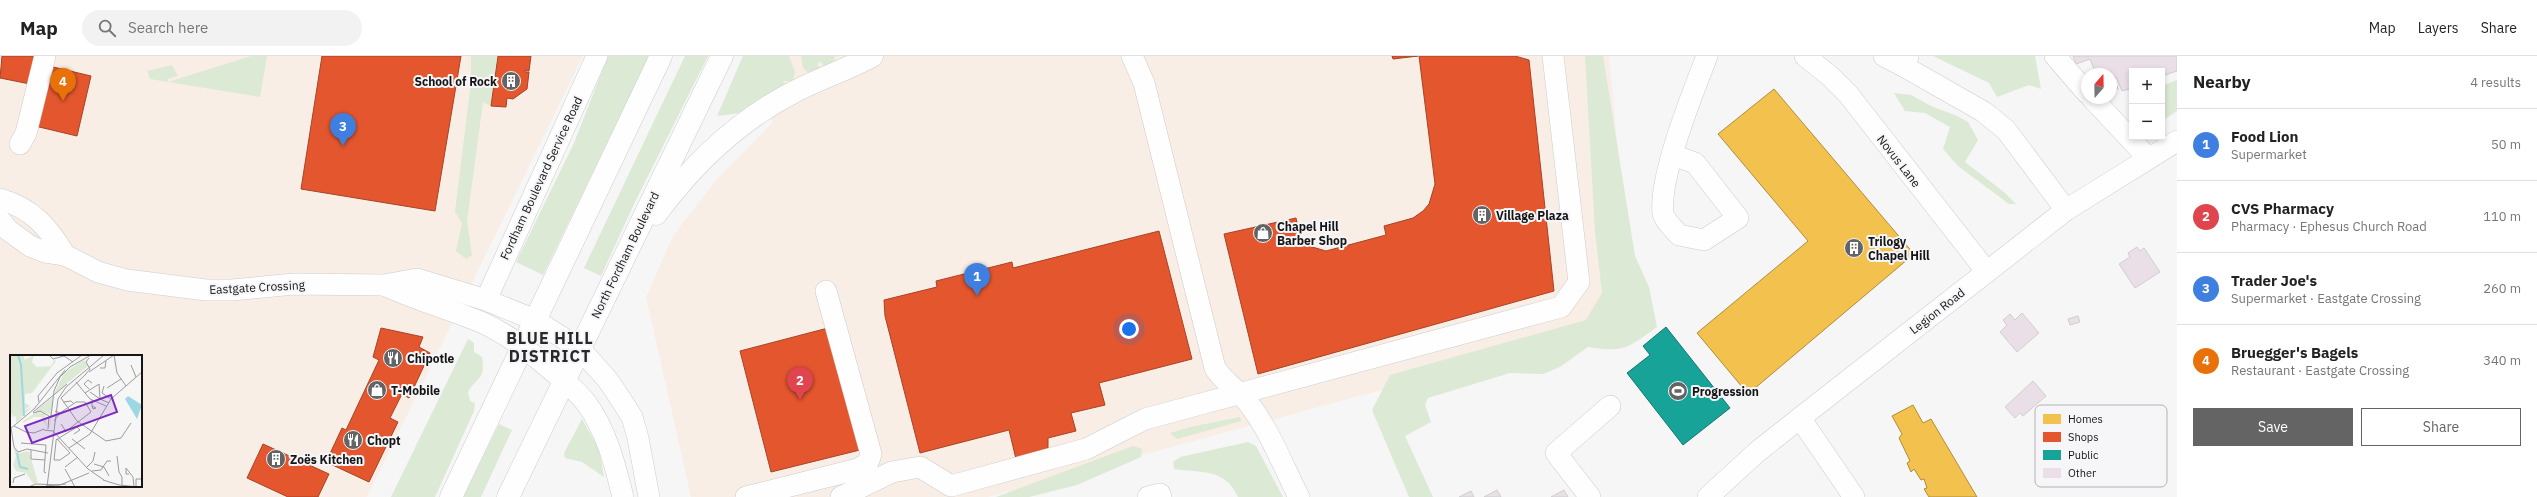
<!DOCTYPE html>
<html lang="en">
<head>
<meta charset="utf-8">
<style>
	:root { --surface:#fff; --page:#f2f2f2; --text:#222; --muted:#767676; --line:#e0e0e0; --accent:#646465 }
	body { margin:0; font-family:"IBM Plex Sans",sans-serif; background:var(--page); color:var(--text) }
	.controls { position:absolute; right:12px; top:12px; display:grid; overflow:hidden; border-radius:0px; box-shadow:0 2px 6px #0003 }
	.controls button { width:36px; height:36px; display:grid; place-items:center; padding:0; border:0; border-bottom:1px solid var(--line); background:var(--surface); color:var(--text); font:20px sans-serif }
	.compass { position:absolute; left:2081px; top:12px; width:36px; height:36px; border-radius:50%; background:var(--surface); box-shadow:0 2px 6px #0003; rotate:20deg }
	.you { position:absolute; left:1129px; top:273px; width:14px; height:14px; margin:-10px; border:3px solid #fff; border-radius:50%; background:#1a73e8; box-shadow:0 0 0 6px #1a73e833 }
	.badge { display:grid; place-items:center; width:26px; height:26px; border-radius:50%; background:var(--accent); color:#fff; font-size:13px; font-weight:700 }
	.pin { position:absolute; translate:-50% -33px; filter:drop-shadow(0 1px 2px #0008) }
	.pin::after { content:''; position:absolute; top:21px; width:14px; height:12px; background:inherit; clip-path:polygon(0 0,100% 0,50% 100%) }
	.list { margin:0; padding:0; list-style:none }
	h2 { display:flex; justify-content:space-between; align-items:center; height:52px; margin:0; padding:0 16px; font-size:17px }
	h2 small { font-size:13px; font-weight:400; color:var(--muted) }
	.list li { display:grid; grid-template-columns:26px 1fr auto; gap:12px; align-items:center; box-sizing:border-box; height:72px; padding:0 16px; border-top:1px solid var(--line) }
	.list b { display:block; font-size:15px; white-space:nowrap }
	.list p { margin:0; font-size:13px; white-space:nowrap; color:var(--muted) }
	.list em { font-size:13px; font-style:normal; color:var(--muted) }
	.actions { display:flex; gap:8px; padding:12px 16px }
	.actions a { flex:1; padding:9px 0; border:1px solid var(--accent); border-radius:0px; text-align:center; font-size:14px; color:var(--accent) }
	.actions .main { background:var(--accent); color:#fff }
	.icon { flex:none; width:22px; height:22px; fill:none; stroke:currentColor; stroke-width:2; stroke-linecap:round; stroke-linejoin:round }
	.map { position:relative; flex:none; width:2177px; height:441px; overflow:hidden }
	header { display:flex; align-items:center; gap:24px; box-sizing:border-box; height:56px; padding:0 20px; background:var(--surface); border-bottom:1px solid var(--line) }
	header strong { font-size:19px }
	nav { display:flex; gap:22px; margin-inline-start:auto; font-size:14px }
	.search { width:280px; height:36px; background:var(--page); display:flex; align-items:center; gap:10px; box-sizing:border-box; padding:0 14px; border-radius:22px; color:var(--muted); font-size:15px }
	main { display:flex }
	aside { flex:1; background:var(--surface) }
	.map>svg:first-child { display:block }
	.commercial { fill:#f8eee5; fill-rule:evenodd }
	.green { fill:#dce9d4 }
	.homes { fill:#f2c14e; stroke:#b08d3d }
	.shops { fill:#e4572e; stroke:#a64327 }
	.public { fill:#17a398; stroke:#167871 }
	.building { fill:#eadfe7; stroke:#cfcecf }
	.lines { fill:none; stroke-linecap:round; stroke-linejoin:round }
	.minor-casing { stroke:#cccccd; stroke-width:22 }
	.highway-casing { stroke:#cccccd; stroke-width:23 }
	.minor { stroke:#fefefe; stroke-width:21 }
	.highway { stroke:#fefefe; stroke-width:22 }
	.labels { text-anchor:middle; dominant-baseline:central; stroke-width:4; stroke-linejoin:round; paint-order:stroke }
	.poi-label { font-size:12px; font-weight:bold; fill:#151516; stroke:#f6f5f8; text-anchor:start }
	.street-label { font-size:12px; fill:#151516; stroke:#f6f5f8 }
	.district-label { font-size:16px; font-weight:bold; letter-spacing:1px; fill:#29292b; stroke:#f6f5f8 }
	.inset-river { fill:none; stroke:#9cd7e3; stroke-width:2 }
	.inset-road { fill:none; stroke:#9c9c9d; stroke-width:1 }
	.view { fill:#7b2cbf; fill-opacity:0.15; stroke:#7b2cbf; stroke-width:2 }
	.inset-edge { fill:none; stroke:#151516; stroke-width:2 }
	.key { fill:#f6f5f8; stroke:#b2b2b4; stroke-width:1 }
	.key-label { font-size:11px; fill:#151516 }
</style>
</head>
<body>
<header>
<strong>Map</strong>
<div class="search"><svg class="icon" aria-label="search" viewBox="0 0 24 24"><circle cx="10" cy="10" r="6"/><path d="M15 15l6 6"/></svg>Search here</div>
<nav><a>Map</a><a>Layers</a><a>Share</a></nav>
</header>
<main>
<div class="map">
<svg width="2177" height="441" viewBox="0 0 2177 441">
	<rect width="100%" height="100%" fill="#f6f6f7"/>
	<g class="commercial">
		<path d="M0,0h583l-216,441h-367zM11,300h130v130h-130z"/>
		<polygon points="765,0 1609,0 1634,265 988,441 691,441 646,241 673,180 716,124 772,67"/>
	</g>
	<g class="green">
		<polygon points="251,0 267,0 260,41 150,23 147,15 172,9 178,20 167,23 168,26"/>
		<polygon points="471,0 497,0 491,50 483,46 467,165 472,199 466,203 456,195 462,167 455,156 471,26"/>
		<polygon points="608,0 649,0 543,219 516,206 574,87"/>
		<polygon points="685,0 708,0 634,148 601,220 584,212"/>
		<polygon points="743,0 789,0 795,16 793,25 783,25 785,28 741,57 717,60"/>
		<polygon points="801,0 835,0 833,7 824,11 821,6 817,7 820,13 809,17 803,12"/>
		<path d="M1585,0h18l32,200 14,31 8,40c-29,21 -33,26 -69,20l-28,20 -17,7 -33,-1 -82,25 -3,7 6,17 -26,14 28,61h-24l-37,-87 18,-35 196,-55 16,-27 -7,-62z"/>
		<polygon points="1933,0 2035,0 2041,33 2029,29 1997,41 1989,27"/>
		<polygon points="2177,24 2177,55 2162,65 2162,30"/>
		<polygon points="1894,37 1911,39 1931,50 1957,60 1968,66 1978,84 1965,106 2004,136 2016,148 2009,148 1958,110 1943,93 1950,71 1925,57 1905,55"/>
		<path d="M468,283l6,4v9l8,5c4,23 -5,19 -14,35l2,9 5,2 -1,8 -39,86h-44z"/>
		<polygon points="1240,361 1241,365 1177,383 1170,377 1190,371"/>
		<polygon points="582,363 599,393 604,421 582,406 565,402 564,397"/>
		<polygon points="499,368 512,374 481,441 463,441"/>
		<path d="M1248,386l8,4 27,51h-45c-13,-29 -36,-24 -64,-28l-1,-7 7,-5z"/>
		<polygon points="1133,390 1142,393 1141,401 1077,429 1029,441 996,441"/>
	</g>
	<g class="homes">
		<polygon points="1774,33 1914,198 1748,338 1697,277 1808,185 1718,78"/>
		<polygon points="1913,349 1923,367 1931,363 1977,441 1929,441 1924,433 1927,432 1924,423 1921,424 1914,413 1911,416 1907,407 1910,405 1899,382 1902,378 1892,360"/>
	</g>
	<g class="shops">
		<polygon points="2,0 36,0 30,28 0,22"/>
		<polygon points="322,0 461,0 435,155 301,133"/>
		<polygon points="498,0 531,0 529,15 525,14 525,16 529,16 527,33 513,43 507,42 506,51 491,50"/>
		<polygon points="1392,0 1418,0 1393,3"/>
		<polygon points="1419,0 1515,0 1529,4 1554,235 1258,318 1224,178 1296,162 1302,188 1326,195 1386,179 1384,170 1413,162 1423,155 1429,148 1435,128"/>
		<polygon points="49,10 91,20 77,80 35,70"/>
		<polygon points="1159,175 1192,303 1099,327 1105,349 1071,357 1076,375 1048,382 1048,395 1016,403 1009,374 920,397 885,260 884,244 937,231 936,225 1012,206 1013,212"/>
		<polygon points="381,272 423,281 419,291 430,297 409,342 402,338 390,362 398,366 369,426 326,406 342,372 346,374 379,304 373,301"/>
		<polygon points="828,272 860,394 771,416 740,295"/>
		<polygon points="263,388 329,418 318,441 288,441 247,422"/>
	</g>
	<polygon class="public" points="1666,271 1730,352 1683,389 1627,317 1650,299 1643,290"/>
	<g class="building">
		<polygon points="2073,0 2177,0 2177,15 2162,20 2162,15 2132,15 2132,32 2122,35 2116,21 2114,22 2118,33 2111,36 2111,18 2096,18 2090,3 2076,8"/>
		<polygon points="2137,191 2140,195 2144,192 2160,216 2135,232 2119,208 2130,201 2128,197"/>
		<polygon points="2022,257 2039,277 2017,296 2000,276 2007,269 2003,264 2010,258 2015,264"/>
		<polygon points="2078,260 2080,266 2070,269 2068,263"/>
		<polygon points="2033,325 2046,340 2023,360 2020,357 2015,362 2005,351"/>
		<polygon points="1497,434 1501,441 1484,441"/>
		<polygon points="1564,434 1568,441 1551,441"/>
		<polygon points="1471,435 1474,441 1459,441"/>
	</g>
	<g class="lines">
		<defs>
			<g id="minor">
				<path d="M1132,0l12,27 71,285c9,15 24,22 34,36 21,27 34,62 50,93"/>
				<polyline points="1805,0 1830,20 1848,38 1987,216"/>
				<polyline points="1884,0 1905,11"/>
				<polyline points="1908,0 1905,11 1984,56 2006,74 2066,154"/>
				<polyline points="2055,0 2087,37"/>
				<polyline points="2092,42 2148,102"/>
				<polyline points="20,88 26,77 45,0"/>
				<path d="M1673,99l22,8 43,55 -34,22 -25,-5c-5,-6 -15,-15 -16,-22 -4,-37 30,-121 44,-157"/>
				<path d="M0,143c32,9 48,28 65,56"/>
				<polyline points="0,164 8,174 30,190 45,196 65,199 98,216 127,224 206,234 232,234 294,228 384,229 417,223 486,244 535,264 580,293 607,323 618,339 632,361 638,382 649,441"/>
				<path d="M384,229c32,15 66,24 99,38 22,10 41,24 60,40 15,13 33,26 44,41 20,28 28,61 36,93"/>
				<polyline points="486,244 597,0"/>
				<polyline points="1800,362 1854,441"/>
				<polyline points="746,441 858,413 868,407 871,398 826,235"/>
				<polyline points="841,441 892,416 920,411 951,430 1086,393 1145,363 1561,251 1579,226 1553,0"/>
				<polyline points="1148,441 1160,438 1161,441"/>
				<polyline points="1590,441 1556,397 1610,350"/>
				<polyline points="1708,441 1757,396 1800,362 2066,154 2177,85"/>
			</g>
			<g id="highway">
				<path d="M656,158c37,-50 80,-92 136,-121 26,-14 54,-23 80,-37"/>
				<polyline points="451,441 661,0"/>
				<polyline points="508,441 722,0"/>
			</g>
		</defs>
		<use href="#minor" class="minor-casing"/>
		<use href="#highway" class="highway-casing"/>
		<use href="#minor" class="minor"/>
		<use href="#highway" class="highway"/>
	</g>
	<defs>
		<symbol id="building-disc" viewBox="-11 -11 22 22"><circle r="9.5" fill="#646465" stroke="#f6f5f8"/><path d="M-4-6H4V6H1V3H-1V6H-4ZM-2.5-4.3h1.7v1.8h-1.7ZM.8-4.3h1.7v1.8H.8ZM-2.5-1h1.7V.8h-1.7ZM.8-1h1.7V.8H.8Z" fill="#fff"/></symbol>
		<symbol id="shop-disc" viewBox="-11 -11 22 22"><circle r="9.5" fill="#646465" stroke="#f6f5f8"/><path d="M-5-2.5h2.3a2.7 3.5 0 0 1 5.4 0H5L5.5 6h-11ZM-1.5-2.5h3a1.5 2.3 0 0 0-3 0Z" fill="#fff"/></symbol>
		<symbol id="restaurant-disc" viewBox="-11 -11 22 22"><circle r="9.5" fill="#646465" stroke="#f6f5f8"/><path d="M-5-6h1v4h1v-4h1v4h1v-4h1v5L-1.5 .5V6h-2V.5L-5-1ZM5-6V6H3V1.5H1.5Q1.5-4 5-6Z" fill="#fff"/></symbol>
		<symbol id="stadium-disc" viewBox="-11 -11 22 22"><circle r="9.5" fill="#646465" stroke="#f6f5f8"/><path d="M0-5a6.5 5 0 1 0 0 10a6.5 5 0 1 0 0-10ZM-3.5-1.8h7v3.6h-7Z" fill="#fff"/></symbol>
	</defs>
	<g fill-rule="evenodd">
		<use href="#building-disc" x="500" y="14" width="22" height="22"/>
		<use href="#building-disc" x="1471" y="148" width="22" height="22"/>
		<use href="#shop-disc" x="1252" y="166" width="22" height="22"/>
		<use href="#building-disc" x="1843" y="181" width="22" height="22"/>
		<use href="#restaurant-disc" x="382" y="291" width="22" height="22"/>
		<use href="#shop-disc" x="366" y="323" width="22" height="22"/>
		<use href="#stadium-disc" x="1667" y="324" width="22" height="22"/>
		<use href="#restaurant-disc" x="342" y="373" width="22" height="22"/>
		<use href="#building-disc" x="265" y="392" width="22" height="22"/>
	</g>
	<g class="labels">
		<g class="poi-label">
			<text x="497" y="25" text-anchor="end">School of Rock</text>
			<text x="1496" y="159">Village Plaza</text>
			<text x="1277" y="170">Chapel Hill<tspan x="1277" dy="14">Barber Shop</tspan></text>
			<text x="1868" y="185">Trilogy<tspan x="1868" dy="14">Chapel Hill</tspan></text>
			<text x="407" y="302">Chipotle</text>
			<text x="391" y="334">T-Mobile</text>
			<text x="1692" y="335">Progression</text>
			<text x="367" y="384">Chopt</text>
			<text x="290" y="403">Zoës Kitchen</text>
		</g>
		<g class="street-label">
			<text transform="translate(1899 105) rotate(52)">Novus Lane</text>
			<text transform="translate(541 122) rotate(-65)">Fordham Boulevard Service Road</text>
			<text transform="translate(625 199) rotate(-64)">North Fordham Boulevard</text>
			<text transform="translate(257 231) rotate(-3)">Eastgate Crossing</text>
			<text transform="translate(1937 255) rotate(-38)">Legion Road</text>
		</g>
		<g class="district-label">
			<text x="550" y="282">BLUE HILL<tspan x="550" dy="18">DISTRICT</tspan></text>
		</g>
	</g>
	<g transform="translate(10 299)">
		<rect width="132" height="132" fill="#f6f6f7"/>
		<path d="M0,0h13l2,5 9,-5 -2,7 4,5 15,-1 3,-6 2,1 -24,32 -7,1v9l5,3 -7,5 9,-4 -16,16v-7l-3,1 -3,-7zM74,5l4,6 -34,28 10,-21zM43,42l-3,30h-1l1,-13 -15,-3zM27,57l8,2 2,13 -6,-10h-7l-11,6v-2zM3,92l6,6 10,-2 9,32h-5l-7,-10 -10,-2 -3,-6 3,-9z" fill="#dce9d4"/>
		<path d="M118,41l14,9 -5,14 -12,-20z" fill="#9cd7e3"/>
		<path class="inset-river" d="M8,0l3,10 3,51M7,98l3,14 8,2"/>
		<path class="inset-road" d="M39,0l4,4 11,-3 9,6M104,0l3,18 9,13M121,10l5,12M90,13h5l1,-7M79,17l25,-17M76,19l-25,24 16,23 29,20 15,-3 10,-15M75,20l5,-6 -4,-7 3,-4M66,27l14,17 16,7M94,31l-2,7 9,6M97,33l14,-9M79,34l-5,-5 4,-4 4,3M80,37l10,7M75,38l14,-9 1,15 9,4M82,45v6l1,3 3,-1 -4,-2M29,47l-1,-6 19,-23 25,-18M53,47l8,-1 3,3M23,57l34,-28M23,58l7,-2 9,5M50,58l16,-11h9l6,10 -26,20M41,61l3,-25 6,-14 10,-10 21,-12M44,66l6,-8 -5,-2M4,71l14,7M1,73l3,19 4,5 9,-3 21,4M0,74l24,-20 31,-39M38,74l1,-13M34,75l9,1 35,38 16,11M17,77l7,1 10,-4M50,78l5,-3 -4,-6M49,83l18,-11 3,3 -6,4M47,84l13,14 -10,7h-6l2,-18v-2l1,-1h2M62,84l13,10M11,88l25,2 -2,27 2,1M59,93l21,-14 21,-35 31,-27M21,95v9l14,1M107,101l2,16 3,5v8M84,109l10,3 5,9M55,112l13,-10M77,112l6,-6 2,-9M55,114l10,18M82,116l9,-1 6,-9h4M119,119h-3v-6l7,9 1,10M93,125l16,5 19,2M3,128l1,-5 11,-4M36,131l20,-2M19,132l6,-3 25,1 29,-12M37,132l11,-88 8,-12 38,-32M126,132v-8h6"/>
		<path class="view" d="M101,40l6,17 -85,31 -7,-17z"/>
		<rect width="132" height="132" class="inset-edge"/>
	</g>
	<rect x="2035" y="349" width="132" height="82" rx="6" class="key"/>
	<rect x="2043" y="358" width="18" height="10" fill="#f2c14e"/>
	<rect x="2043" y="376" width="18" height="10" fill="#e4572e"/>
	<rect x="2043" y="394" width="18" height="10" fill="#17a398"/>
	<rect x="2043" y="412" width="18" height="10" fill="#eadfe7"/>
	<g class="key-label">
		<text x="2068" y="367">Homes</text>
		<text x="2068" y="385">Shops</text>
		<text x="2068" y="403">Public</text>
		<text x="2068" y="421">Other</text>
	</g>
</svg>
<div class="controls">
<button>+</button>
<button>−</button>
</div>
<svg class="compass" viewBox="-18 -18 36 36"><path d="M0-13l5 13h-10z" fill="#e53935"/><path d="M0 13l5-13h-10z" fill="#767676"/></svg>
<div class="you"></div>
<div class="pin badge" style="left:977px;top:240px;background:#3f7fe0">1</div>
<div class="pin badge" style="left:800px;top:344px;background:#e0444e">2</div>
<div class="pin badge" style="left:343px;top:90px;background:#3f7fe0">3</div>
<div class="pin badge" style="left:63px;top:45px;background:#e8710a">4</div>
</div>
<aside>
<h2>Nearby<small>4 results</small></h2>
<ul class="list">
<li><span class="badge" style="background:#3f7fe0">1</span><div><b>Food Lion</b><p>Supermarket</p></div><em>50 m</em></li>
<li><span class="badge" style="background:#e0444e">2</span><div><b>CVS Pharmacy</b><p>Pharmacy · Ephesus Church Road</p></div><em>110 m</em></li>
<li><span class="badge" style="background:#3f7fe0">3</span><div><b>Trader Joe's</b><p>Supermarket · Eastgate Crossing</p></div><em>260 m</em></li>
<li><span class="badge" style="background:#e8710a">4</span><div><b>Bruegger's Bagels</b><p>Restaurant · Eastgate Crossing</p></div><em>340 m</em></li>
</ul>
<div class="actions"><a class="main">Save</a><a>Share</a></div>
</aside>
</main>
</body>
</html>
